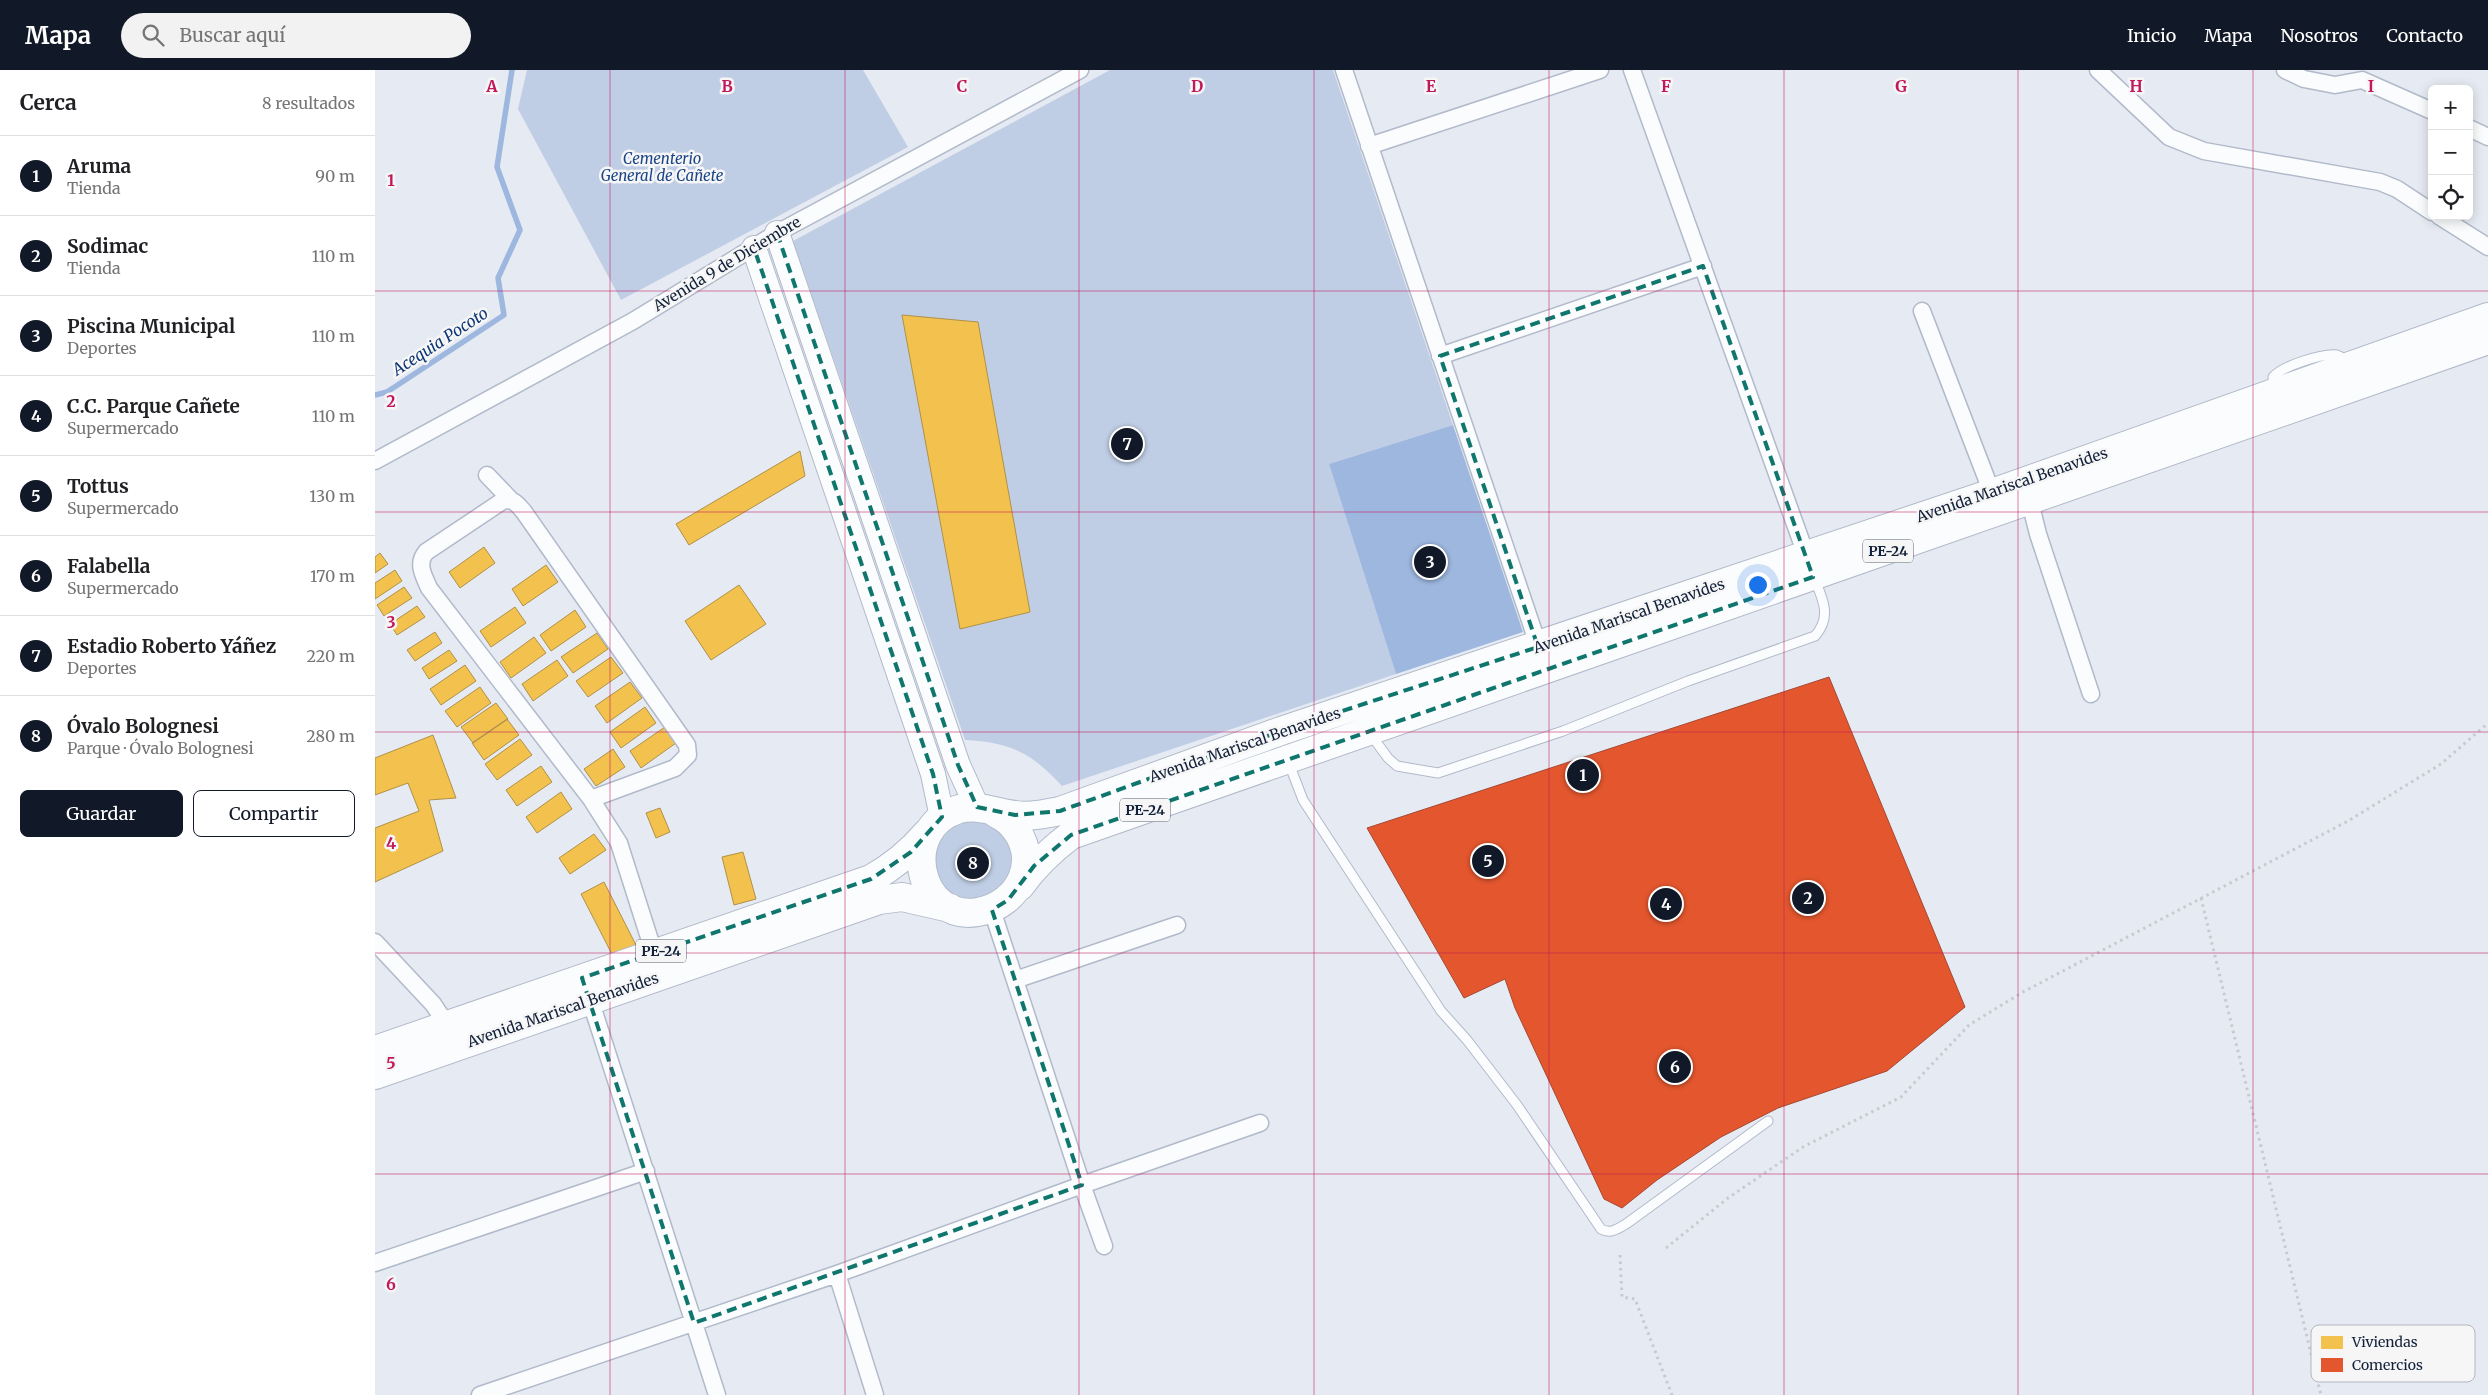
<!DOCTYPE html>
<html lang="es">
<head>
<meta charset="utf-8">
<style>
	:root { --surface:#fff; --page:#f2f2f2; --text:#202124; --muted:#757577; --line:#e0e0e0; --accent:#111827 }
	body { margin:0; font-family:Merriweather,serif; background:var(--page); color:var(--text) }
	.controls { position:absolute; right:15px; top:15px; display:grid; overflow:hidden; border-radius:8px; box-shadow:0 2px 12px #0003 }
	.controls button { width:45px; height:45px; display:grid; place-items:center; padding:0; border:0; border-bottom:1px solid var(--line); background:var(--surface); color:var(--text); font:25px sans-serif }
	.you { position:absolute; left:1382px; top:514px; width:18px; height:18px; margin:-12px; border:4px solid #fff; border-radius:50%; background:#1a73e8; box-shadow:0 0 0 8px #1a73e833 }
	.badge { display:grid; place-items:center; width:32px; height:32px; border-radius:50%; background:var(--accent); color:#fff; font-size:16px; font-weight:700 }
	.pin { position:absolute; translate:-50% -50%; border:2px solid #fff; box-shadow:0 1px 5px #0006 }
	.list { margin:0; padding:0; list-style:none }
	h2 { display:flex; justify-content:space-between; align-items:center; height:65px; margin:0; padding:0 20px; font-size:21px }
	h2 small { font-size:16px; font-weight:400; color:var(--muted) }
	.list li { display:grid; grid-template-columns:32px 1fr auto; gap:15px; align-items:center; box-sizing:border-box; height:80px; padding:0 20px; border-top:1px solid var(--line) }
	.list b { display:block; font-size:19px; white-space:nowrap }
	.list p { margin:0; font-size:16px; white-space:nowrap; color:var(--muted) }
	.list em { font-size:16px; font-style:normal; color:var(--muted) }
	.actions { display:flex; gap:10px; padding:15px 20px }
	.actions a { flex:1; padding:11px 0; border:1px solid var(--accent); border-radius:8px; text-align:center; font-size:18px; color:var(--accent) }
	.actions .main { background:var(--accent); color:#fff }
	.icon { flex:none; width:28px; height:28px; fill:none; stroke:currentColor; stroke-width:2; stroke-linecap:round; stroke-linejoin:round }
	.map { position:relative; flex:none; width:2113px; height:1325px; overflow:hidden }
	header { display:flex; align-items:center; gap:30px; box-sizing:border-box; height:70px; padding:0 25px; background:var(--accent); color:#fff }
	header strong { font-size:24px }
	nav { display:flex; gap:28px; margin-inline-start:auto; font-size:18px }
	.search { width:350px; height:45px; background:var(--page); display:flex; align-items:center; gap:12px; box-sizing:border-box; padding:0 18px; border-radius:28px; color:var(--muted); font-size:19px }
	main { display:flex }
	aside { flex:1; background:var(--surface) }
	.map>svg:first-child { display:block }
	.green { fill:#c0cee5 }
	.water { fill:#9db7df }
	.homes { fill:#f2c14e; stroke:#af9148 }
	.shops { fill:#e4572e; stroke:#a54732 }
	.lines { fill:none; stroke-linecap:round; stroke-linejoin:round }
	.stream { stroke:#9db7df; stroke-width:5.5 }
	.lane-casing { stroke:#b1baca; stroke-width:11 }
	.street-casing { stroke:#b1baca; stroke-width:19 }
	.secondary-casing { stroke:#b1baca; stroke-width:26 }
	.highway-casing { stroke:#b1baca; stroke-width:30 }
	.path { stroke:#c8cad0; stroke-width:3; stroke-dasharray:2.5 4; stroke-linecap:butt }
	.lane { stroke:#fbfcfd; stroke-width:9 }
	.street { stroke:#fbfcfd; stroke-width:16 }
	.secondary { stroke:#fbfcfd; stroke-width:24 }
	.highway { stroke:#fbfcfd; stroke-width:28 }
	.marked { fill:none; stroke:#0f766e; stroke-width:4; stroke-dasharray:10 6; stroke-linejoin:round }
	.grid { fill:none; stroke:#c2185b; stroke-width:1; stroke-opacity:0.55 }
	.labels { text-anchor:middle; stroke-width:5; stroke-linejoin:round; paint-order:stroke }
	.shield { fill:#f6f6f6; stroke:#566172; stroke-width:1 }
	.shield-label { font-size:14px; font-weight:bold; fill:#12213a }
	.park-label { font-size:15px; font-style:italic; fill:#1b4586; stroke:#f6f6f6 }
	.street-label { font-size:15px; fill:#12213a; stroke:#f6f6f6 }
	.water-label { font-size:16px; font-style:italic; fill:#0b3676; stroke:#f6f6f6 }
	.key { fill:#f6f6f6; stroke:#b2b6be; stroke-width:1 }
	.key-label { font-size:14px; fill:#12213a }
	.grid-label { font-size:16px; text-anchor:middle; font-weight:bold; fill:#c2185b; stroke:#f6f6f6; stroke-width:5; stroke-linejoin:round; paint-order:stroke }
</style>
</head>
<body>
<header>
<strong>Mapa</strong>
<div class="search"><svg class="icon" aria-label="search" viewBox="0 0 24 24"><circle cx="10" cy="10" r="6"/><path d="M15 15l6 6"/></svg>Buscar aquí</div>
<nav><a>Inicio</a><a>Mapa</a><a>Nosotros</a><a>Contacto</a></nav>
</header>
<main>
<aside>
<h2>Cerca<small>8 resultados</small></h2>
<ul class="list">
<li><span class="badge">1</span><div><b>Aruma</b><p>Tienda</p></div><em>90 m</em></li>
<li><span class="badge">2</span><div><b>Sodimac</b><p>Tienda</p></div><em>110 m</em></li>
<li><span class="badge">3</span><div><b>Piscina Municipal</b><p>Deportes</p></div><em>110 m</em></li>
<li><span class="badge">4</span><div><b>C.C. Parque Cañete</b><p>Supermercado</p></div><em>110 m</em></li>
<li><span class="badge">5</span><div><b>Tottus</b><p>Supermercado</p></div><em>130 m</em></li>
<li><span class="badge">6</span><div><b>Falabella</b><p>Supermercado</p></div><em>170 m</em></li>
<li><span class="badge">7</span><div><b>Estadio Roberto Yáñez</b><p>Deportes</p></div><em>220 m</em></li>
<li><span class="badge">8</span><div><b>Óvalo Bolognesi</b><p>Parque · Óvalo Bolognesi</p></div><em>280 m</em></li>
</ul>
<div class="actions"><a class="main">Guardar</a><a>Compartir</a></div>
</aside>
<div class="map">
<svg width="2113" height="1325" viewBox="0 0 2113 1325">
	<rect width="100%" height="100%" fill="#e6eaf2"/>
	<!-- green -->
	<path class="green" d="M152,0H488L533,77L246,230L143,39Z
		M735,0H958L1078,355L954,394L1021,604L687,716C657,683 634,672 590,670L418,171Z
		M558 790a40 40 0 1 1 80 0a40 40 0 1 1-80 0Z"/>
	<!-- water -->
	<path class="water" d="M1078,355L1148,562L1021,604L954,394Z"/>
	<!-- homes -->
	<path class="homes" d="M527,245L603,252L655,542L585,559Z
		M425,381L430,406L314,475L301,454Z
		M109,477L120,493L85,518L74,502Z
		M5,483L13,494L0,503V487Z
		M171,495L183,512L148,536L137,519Z
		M20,500L27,511L0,529V513Z
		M364,515L391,554L336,590L310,551Z
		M29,517L37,528L9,546L2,535Z
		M42,536L50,547L22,565L15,554Z
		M140,537L151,553L116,577L105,561Z
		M200,540L211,557L176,581L165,565Z
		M60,562L67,573L40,591L32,580Z
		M222,563L233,579L198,603L186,587Z
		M159,567L171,583L136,608L125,592Z
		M74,580L82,591L54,609L47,598Z
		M236,587L248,603L213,627L201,611Z
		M182,590L193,606L158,631L147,614Z
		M90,595L101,611L66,635L55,619Z
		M255,612L267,628L232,653L220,636Z
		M105,617L116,633L82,657L70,641Z
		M121,633L133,649L98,673L86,657Z
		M270,637L281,653L246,678L235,662Z
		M132,649L144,665L109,690L97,673Z
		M290,657L301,673L266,698L255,681Z
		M58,665L81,728L54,730L68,781L0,812V758L44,741L33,713L0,725V688Z
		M145,669L157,685L122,710L110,694Z
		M238,679L250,697L221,716L209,699Z
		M166,696L177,712L142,736L131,720Z
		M186,722L197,739L162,763L151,747Z
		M285,738L295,762L281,768L271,743Z
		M219,764L231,780L195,804L184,788Z
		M368,782L381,829L359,835L347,787Z
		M229,812L263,879L240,890L206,824Z"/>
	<!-- shops -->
	<path class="shops" d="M1454,607L1590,937L1512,1001L1403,1038L1346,1067L1282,1110L1247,1138L1229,1129L1140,938L1130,909L1089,928L992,758Z"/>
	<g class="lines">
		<!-- stream -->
		<path class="stream" d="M0,325L12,322L129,245L123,208L145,160L122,97L137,0"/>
		<!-- lane casing -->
		<g class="lane-casing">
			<path id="lane" d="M1899,320L1898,307C1907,296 1948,283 1962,285C1966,286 1969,289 1973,291
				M996,665L1013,688L1022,696L1063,703L1188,661L1313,611L1440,566C1457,547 1448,529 1439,508
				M913,691L928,730L1066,941L1092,970L1142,1035L1226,1159C1235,1164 1241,1160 1251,1154L1393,1051"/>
		</g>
		<!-- street casing -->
		<g class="street-casing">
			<path id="street" d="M969,0L1166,583
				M1257,0L1434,493
				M1723,0L1794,67L1829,81L2005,112L2022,119L2057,142
				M1910,0L1929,9L1960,15L1987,10L2057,41
				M2094,58L2113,67
				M994,76L1225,0
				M2064,146L2113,177
				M1547,241L1617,423
				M1065,286L1328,196
				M0,391L258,251L402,163L705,0
				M112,405L135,429
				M1655,432L1663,464L1716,624
				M216,729L300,698L313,685L312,675L149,442C142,434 139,429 129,430L51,482C41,494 49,506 54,518L216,729L244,773L279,883
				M617,840L707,1115L729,1176
				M0,872L58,934L72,955
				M640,910L802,855
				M213,923L342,1325
				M0,1193L271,1101
				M462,1204L500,1325
				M105,1325L462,1204L707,1115L885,1053"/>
		</g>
		<!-- secondary casing -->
		<g class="secondary-casing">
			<path id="secondary" d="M402,163L583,695L602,737
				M379,178L558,704L567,747"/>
		</g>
		<!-- highway casing -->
		<g class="highway-casing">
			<path id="highway" d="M618,741C623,745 632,749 636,754C668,788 645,835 603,842C543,853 522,758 584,739C603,734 621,743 640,745C655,747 670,744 685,741L906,661L1617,423L2113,247
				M645,816C660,795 676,780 696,765L2113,270
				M0,980L496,809C519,796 535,783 552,763
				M0,1005L504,830L527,827L575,838"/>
		</g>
		<!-- path -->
		<path class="path" d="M1826,828L1946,1325
			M1291,1178L1353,1128L1428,1077L1526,1027L1594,955L1648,922L1973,751L2066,694L2113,653
			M1245,1185L1247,1227L1260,1229L1297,1325"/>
		<!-- lane -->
		<use href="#lane" class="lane"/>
		<!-- street -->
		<use href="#street" class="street"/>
		<!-- secondary -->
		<use href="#secondary" class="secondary"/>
		<!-- highway -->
		<use href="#highway" class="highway"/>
	</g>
	<!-- marked area -->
	<path class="marked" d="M402,163L583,695L602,737L640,745L685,741L906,661L1163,577L1065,286L1328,196L1438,507L696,765L659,796L633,830L617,840L707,1115L319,1253L207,908L496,809L536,782L567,747L558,704L379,178Z"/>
	<!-- grid -->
	<path class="grid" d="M235,0V1325M470,0V1325M704,0V1325M939,0V1325M1174,0V1325M1409,0V1325M1643,0V1325M1878,0V1325M0,221H2113M0,442H2113M0,662H2113M0,883H2113M0,1104H2113"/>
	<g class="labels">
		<!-- shield labels -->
		<g class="shield">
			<rect x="1488" y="469.5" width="50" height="23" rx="4"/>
			<rect x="745" y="728.5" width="50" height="23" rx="4"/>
			<rect x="261" y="869.5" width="50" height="23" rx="4"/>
		</g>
		<g class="shield-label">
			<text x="1513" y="486">PE-24</text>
			<text x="770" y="745">PE-24</text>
			<text x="286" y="886">PE-24</text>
		</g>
		<!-- park labels -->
		<g class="park-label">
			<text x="287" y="94">Cementerio<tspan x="287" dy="17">General de Cañete</tspan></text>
		</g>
		<!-- street labels -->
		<g class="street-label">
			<text transform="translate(352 194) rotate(-31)" y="5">Avenida 9 de Diciembre</text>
			<text transform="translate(1637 415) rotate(-19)" y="5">Avenida Mariscal Benavides</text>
			<text transform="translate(1254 546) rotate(-19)" y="5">Avenida Mariscal Benavides</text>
			<text transform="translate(870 675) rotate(-19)" y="5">Avenida Mariscal Benavides</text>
			<text transform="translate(188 940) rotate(-19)" y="5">Avenida Mariscal Benavides</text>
		</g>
		<!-- water labels -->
		<g class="water-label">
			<text transform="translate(65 271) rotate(-33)" y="6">Acequia Pocoto</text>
		</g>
	</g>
	<!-- legend -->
	<rect x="1936" y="1255" width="164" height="57" rx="8" class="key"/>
	<rect x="1946" y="1266" width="22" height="13" fill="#f2c14e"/>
	<rect x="1946" y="1288" width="22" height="14" fill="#e4572e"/>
	<g class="key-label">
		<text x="1977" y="1277">Viviendas</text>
		<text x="1977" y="1300">Comercios</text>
	</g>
	<g class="grid-label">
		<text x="117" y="22">A</text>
		<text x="352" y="22">B</text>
		<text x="587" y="22">C</text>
		<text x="822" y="22">D</text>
		<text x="1056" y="22">E</text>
		<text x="1291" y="22">F</text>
		<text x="1526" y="22">G</text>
		<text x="1761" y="22">H</text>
		<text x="1996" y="22">I</text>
		<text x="16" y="116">1</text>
		<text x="16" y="337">2</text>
		<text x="16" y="558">3</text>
		<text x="16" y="779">4</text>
		<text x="16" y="999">5</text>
		<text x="16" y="1220">6</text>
	</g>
</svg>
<div class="controls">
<button>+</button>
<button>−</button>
<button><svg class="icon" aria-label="locate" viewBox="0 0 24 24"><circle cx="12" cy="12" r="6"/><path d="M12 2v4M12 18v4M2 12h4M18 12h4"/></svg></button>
</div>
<div class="you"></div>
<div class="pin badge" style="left:1208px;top:705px">1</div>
<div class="pin badge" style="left:1433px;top:828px">2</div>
<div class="pin badge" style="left:1055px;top:492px">3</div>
<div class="pin badge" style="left:1291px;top:834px">4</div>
<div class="pin badge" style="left:1113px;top:791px">5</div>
<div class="pin badge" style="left:1300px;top:997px">6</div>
<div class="pin badge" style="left:752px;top:374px">7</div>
<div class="pin badge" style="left:598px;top:793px">8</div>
</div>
</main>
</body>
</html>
